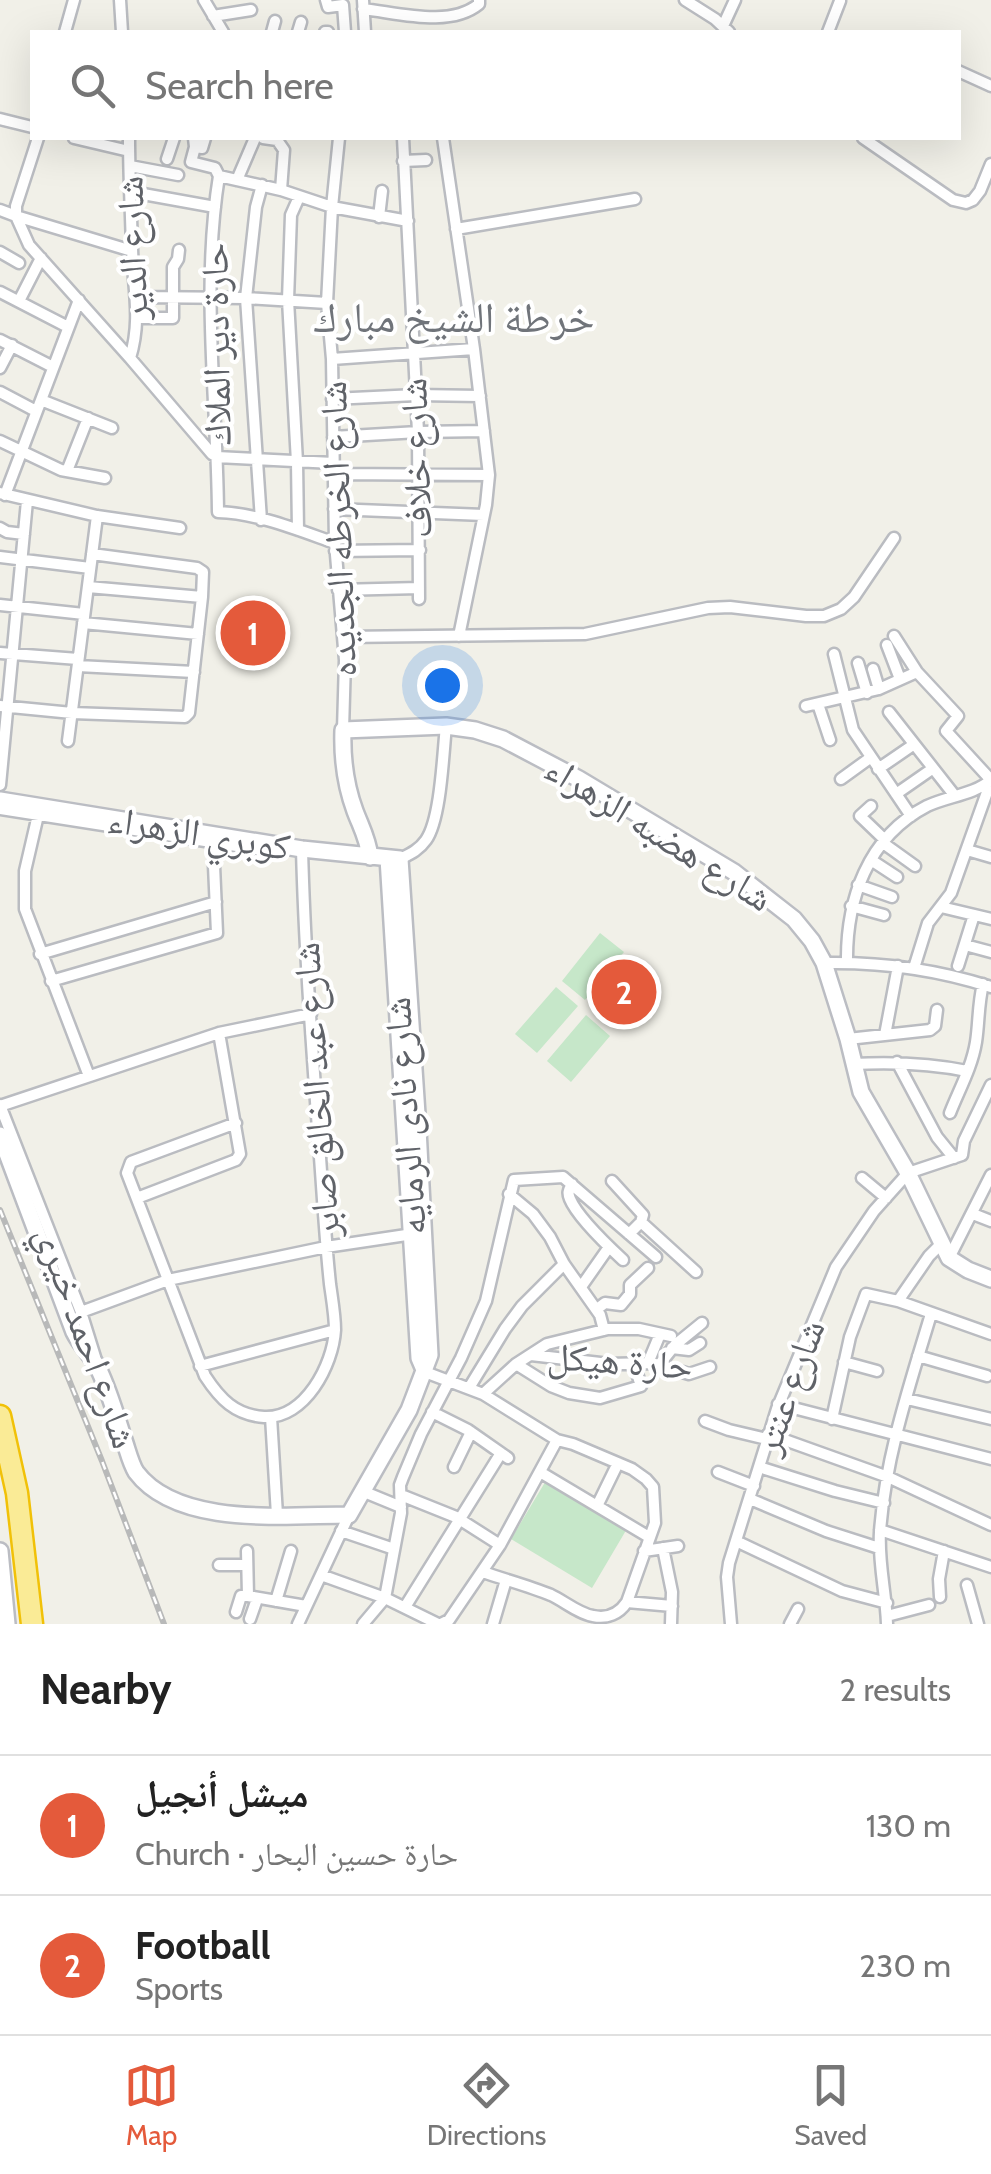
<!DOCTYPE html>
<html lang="en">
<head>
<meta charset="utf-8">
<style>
	:root { --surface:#fff; --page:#f2f2f2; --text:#222; --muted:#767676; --line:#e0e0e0; --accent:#e45a3b }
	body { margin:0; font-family:Cabin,"Noto Naskh Arabic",sans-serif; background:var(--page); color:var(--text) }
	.you { position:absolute; left:442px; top:685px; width:35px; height:35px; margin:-25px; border:8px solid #fff; border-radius:50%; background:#1a73e8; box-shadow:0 0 0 15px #1a73e833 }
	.badge { display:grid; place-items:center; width:65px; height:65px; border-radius:50%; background:var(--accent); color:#fff; font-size:32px; font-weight:700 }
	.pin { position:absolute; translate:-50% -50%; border:5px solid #fff; box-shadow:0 2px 10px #0006 }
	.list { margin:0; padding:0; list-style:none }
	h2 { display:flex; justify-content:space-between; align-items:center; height:130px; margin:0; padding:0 40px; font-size:42px }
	h2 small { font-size:32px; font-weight:400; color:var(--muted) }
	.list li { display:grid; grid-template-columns:65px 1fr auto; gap:30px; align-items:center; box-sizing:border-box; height:140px; padding:0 40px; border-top:2px solid var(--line) }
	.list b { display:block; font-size:38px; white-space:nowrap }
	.list p { margin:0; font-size:32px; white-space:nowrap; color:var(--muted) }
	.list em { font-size:32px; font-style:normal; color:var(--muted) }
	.icon { flex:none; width:55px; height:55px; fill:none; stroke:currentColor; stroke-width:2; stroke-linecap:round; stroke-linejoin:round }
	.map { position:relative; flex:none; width:991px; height:1624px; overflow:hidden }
	.search { position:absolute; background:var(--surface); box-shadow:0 10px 40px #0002; left:30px; right:30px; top:30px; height:110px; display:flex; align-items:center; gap:25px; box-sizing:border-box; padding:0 35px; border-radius:0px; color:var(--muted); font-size:38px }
	.sheet { height:410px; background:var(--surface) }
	nav { display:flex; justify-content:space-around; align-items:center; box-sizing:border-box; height:140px; border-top:2px solid var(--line); background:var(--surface); font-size:28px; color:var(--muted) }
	nav a { display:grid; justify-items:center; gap:5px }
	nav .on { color:var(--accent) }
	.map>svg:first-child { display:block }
	.green { fill:#c6e7c9 }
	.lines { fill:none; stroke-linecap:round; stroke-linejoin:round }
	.street-casing { stroke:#babcc1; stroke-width:15 }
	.secondary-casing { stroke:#bbbdc3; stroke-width:20 }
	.highway-casing { stroke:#f1c108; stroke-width:25 }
	.street { stroke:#fff; stroke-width:10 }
	.secondary { stroke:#fff; stroke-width:15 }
	.highway { stroke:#faeb96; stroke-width:20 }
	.rail-casing { stroke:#b8b9b9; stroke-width:6 }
	.rail { stroke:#fff; stroke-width:2.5; stroke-dasharray:8; stroke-linecap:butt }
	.labels { text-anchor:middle; stroke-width:8; stroke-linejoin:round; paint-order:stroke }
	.street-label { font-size:38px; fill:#5f6268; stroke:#fff }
	.quarter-label { font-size:42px; fill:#70747a; stroke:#fff }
</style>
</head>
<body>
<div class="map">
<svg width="991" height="1624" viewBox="0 0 991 1624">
	<rect width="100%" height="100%" fill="#f1f0e8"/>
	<!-- green -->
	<path class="green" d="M600,933L624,952L585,1000L562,981Z
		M633,960L655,978L615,1024L593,1005Z
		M556,987L578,1006L537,1053L515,1034Z
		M586,1015L610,1036L571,1082L547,1061Z
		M547,1479L628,1527L592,1588L511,1539Z"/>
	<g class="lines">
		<!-- street casing -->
		<g class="street-casing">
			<path id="street" d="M120,0L122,32
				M204,0L223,32
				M326,0L328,7L343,5L345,32
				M363,0L365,32
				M685,0L715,19L729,32
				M363,9C399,13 450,28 479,4V0
				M213,16L251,10
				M723,26L735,0
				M65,32L74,0
				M272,32L275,21
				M298,32L301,22
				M325,32H328
				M828,32L840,1
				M958,71L991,86
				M0,119L32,127
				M38,138L16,206V216L132,251
				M74,138L129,151
				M129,138C129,174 131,211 132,248C133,288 142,319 130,358
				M194,138L195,147L191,162L215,168L219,176L281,190L332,207L408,221
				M263,138L277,140L284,150L281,190
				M339,138L332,207L327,303L332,359L335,543L345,660L343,730
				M403,138L418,432L419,599
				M443,138L474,349L489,475L486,505L459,636
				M863,138L953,200L966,203L973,200L980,191L991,164
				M195,147L202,148L205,138
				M167,159L174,138
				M403,161L426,160
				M130,166L178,175
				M219,176C201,288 217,399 218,512C257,513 298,530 335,543
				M237,180L255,138
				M132,192L215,207
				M0,210L16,216L29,245L130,358L212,454L217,457L333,463
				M379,217L382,191
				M456,229L635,199
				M0,252L19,263
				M0,292L68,327
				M136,297L246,298L327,303
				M19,301L41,258
				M138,318H173V267L178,259L179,250
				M0,340L53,367
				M332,359L474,349
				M0,368L12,345
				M0,392L36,411
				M332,399L416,395L480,396
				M41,400L112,428
				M333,437L418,432L484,431
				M0,441L61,470L105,478
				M67,471L88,418
				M334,474L489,475
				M0,493L97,516L180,528
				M5,495L79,300
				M334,509L484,515
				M261,520L246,298L256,207L262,185
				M0,528L7,532L24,534
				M298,530L297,462L288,300L291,215L299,197
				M335,551L420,550
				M0,557L90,568
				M88,587L202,597
				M338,590L419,588
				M0,605L84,614
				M83,623L198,634
				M894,636L917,672L958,716L946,731L991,780
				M344,637L585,634L708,608L730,607L806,616H824L841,609L854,597L894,538
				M887,645L900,679
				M0,653L78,659
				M834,654L853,730L911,816
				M858,663L867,693
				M78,666L194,672
				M873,669L879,689
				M818,704L830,740
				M0,706L72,713L185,717L189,713L202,597L203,572L197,568L92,554
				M806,706L879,689L917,672
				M889,712L955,796
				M68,741L97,516
				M878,769L913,745
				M841,779L870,758
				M0,785L27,501
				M896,794L932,769
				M871,806L860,816L885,840
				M0,809L256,849
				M38,815L25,871V909L89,1076
				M883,843L915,866
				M967,850L991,857
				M400,859C410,854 419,850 426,840C441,819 443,753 446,726
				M871,860L897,877
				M858,885L892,897
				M851,906L884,915
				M941,907L991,919
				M965,945L991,952
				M40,954L216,902
				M824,963C882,962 936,969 991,987
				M847,963C846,901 867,837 927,806C948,796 973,795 991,780
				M958,966L974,915
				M914,968L928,923L951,893L991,781
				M51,981L217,933L213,843
				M885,1035L898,966
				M848,1039L930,1030L935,1026L937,1010
				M897,1062L937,1137L954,1158
				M853,1064C892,1062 929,1063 967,1071
				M0,1105L81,1312L95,1357
				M0,1106L219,1033L311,1014
				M950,1113C959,1090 972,1067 976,1042C979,1023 978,1004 983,984
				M236,1123L131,1162L127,1173L205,1376C220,1399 235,1415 264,1417C305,1419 333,1365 335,1330C335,1315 332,1299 330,1284C327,1256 325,1228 323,1200C315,1083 305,966 302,849L299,848
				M862,1178L886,1198
				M612,1181L643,1215L641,1222L629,1234
				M572,1184C569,1190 567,1192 570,1199C577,1216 609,1247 623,1260
				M509,1194L533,1214L550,1237L564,1264L600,1315L604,1330
				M137,1198L236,1160L240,1154L219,1033
				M973,1214L991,1221
				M641,1222L696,1272
				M949,1258L991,1175
				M581,1287L609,1247
				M898,1301L929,1256L941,1244
				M597,1309L605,1303L621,1305L630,1294V1285L648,1268
				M81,1312L168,1280L326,1247L413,1234
				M672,1348L689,1350L700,1343
				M531,1355L609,1364L652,1363L689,1374L710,1367
				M918,1356L987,1376
				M844,1362L877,1371
				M648,1363L660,1334
				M516,1364L551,1386L569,1393L600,1398L641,1386L634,1364
				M659,1365L675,1345L702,1323
				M200,1366L335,1330
				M425,1372L483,1394L557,1440L573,1444L632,1469L646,1479L653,1487L655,1523L627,1602C619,1614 607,1619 593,1616C579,1614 564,1601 551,1595C529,1586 506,1580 483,1572
				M469,1388L505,1329L522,1306L564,1264
				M483,1394L516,1364L547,1344L608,1329H639L671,1336
				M907,1399L991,1419
				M778,1404L991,1459
				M432,1412L468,1430L508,1458
				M271,1417L277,1515
				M832,1419L850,1337L866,1294L898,1301L991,1334
				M705,1421L729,1430L767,1439
				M768,1434L888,1477L991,1525
				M454,1467L471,1432
				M759,1467L835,1491L884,1503
				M540,1472L649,1537
				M718,1472L754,1486
				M362,1491L401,1507
				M401,1495L456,1517L500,1545
				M750,1499L826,1531L879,1548
				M597,1506L618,1463
				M880,1530L991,1567
				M341,1531L394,1549
				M736,1541L842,1591L887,1603
				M663,1548L672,1592L671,1624
				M247,1551L248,1596L306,1606
				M644,1551L678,1546
				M219,1565H247
				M321,1575L385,1598L438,1624
				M967,1585L978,1624
				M940,1597L939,1579L944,1551
				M276,1601L291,1551
				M627,1602L672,1606
				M405,1607L501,1453
				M236,1612L241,1596H248
				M887,1616L929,1605
				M250,1619L257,1599
				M298,1624L349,1515
				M363,1624L385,1598L401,1513L400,1485L403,1477L421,1434L461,1358L486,1301L514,1180L563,1177L656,1257
				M441,1624L449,1620L500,1545L557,1440
				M493,1624L506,1580
				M731,1624L727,1577L729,1563L777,1409L836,1267L874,1211L908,1173L962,1155L964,1141L991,1085
				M790,1624L798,1609
				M887,1624C886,1593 878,1562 880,1532C885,1458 910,1384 931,1314"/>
		</g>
		<!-- secondary casing -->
		<g class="secondary-casing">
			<path id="secondary" d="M0,800L302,849L400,859L418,1129L430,1355L409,1410L349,1515C287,1515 178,1528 136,1472C131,1464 128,1452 125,1443C117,1419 110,1393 99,1370C93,1357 81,1346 74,1332L0,1135
				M370,857C368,839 361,827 355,811C345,784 342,758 343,730L446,726L475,730L503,739L579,779L734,872L794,919L812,941L824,963L848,1039L861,1092L908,1173L949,1258L968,1270L991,1279
				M388,858L419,1358L425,1372
				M0,1551L7,1624"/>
		</g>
		<!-- highway casing -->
		<g class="highway-casing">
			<path id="highway" d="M0,1416L17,1493L32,1624"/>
		</g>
		<!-- street -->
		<use href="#street" class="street"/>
		<!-- secondary -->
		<use href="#secondary" class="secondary"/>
		<!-- highway -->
		<use href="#highway" class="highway"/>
		<!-- rail casing -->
		<g class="rail-casing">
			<path id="rail" d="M0,1210L102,1461L164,1624"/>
		</g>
		<!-- rail -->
		<use href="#rail" class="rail"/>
	</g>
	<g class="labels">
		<!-- street labels -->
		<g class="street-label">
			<text transform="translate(132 248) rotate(-92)" y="13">شارع الدير</text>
			<text transform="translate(216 344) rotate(-91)" y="13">حارة دير الملاك</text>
			<text transform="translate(416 458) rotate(-92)" y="13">شارع خلاف</text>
			<text transform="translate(338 529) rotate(-92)" y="13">شارع الخرطه الجديده</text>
			<text transform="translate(199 833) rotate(9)" y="13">كوبري الزهراء</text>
			<text transform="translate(659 833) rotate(32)" y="13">شارع هضبه الزهراء</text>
			<text transform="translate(316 1090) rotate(-94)" y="13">شارع عبد الخالق صابر</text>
			<text transform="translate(405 1116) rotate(-94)" y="13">شارع نادى الرمايه</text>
			<text transform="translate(87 1337) rotate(70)" y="13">شارع احمد خيري</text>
			<text transform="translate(620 1361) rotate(4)" y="13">حارة هيكل</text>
			<text transform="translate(789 1387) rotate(-70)" y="13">شارع عنتر</text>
		</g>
		<!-- quarter labels -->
		<g class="quarter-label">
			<text x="454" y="332">خرطة الشيخ مبارك</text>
		</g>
	</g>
</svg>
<div class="you"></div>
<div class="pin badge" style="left:253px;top:633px">1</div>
<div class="pin badge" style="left:624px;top:992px">2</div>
<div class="search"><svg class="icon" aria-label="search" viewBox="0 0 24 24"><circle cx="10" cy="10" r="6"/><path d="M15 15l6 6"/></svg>Search here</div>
</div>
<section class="sheet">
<h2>Nearby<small>2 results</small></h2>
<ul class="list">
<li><span class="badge">1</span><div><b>ميشل أنجيل</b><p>Church · حارة حسين البحار</p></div><em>130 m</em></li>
<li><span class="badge">2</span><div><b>Football</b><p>Sports</p></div><em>230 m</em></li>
</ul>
</section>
<nav>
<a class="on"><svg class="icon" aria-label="map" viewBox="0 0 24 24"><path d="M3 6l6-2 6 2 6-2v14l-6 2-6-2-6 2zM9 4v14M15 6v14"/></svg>Map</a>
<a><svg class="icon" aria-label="directions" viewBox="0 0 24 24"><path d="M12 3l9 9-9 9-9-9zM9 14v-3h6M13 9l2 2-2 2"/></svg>Directions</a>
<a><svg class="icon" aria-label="saved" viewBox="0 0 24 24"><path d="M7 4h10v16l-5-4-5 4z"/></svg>Saved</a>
</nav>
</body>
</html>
